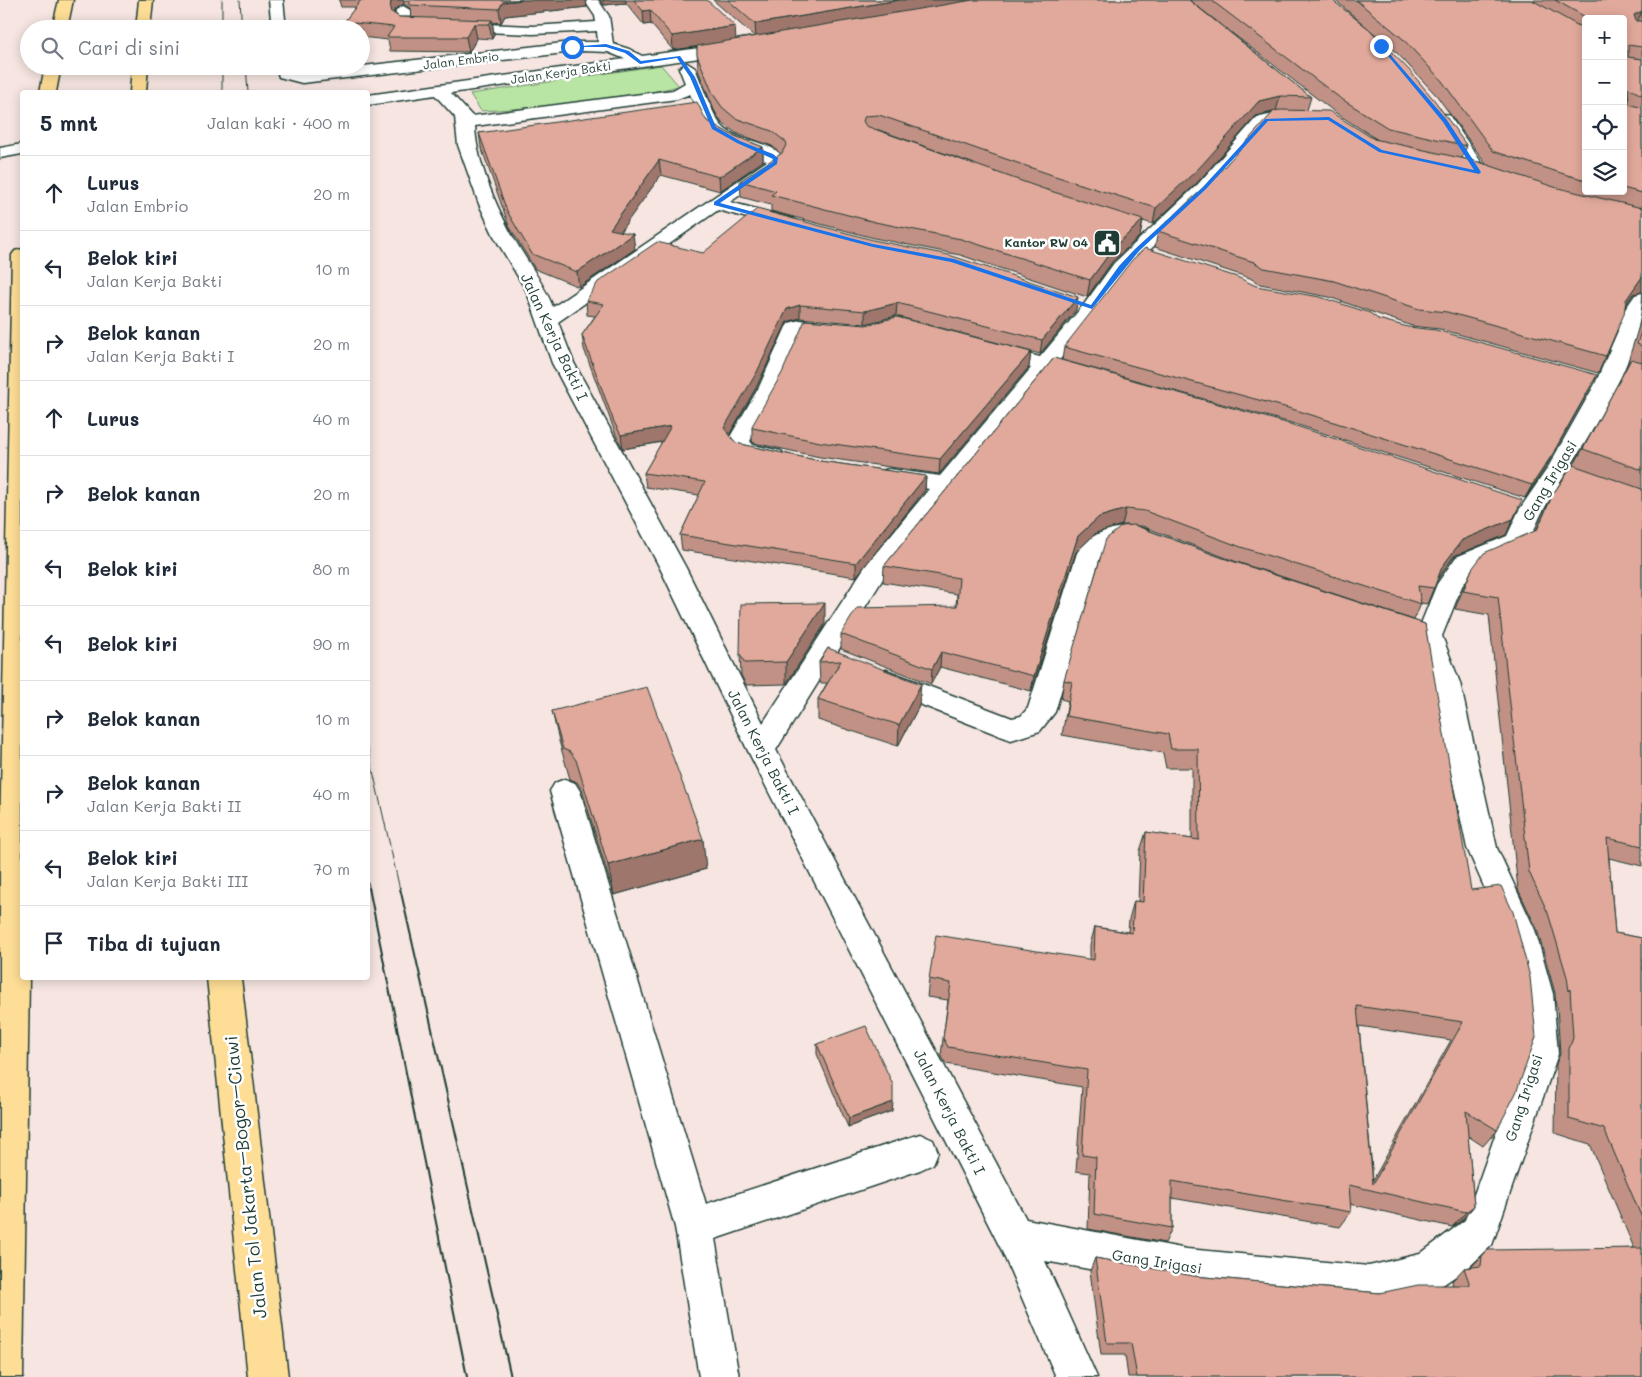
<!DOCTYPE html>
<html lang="id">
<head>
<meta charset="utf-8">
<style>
	:root { --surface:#fff; --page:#f6f6f7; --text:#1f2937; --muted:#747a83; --line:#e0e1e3 }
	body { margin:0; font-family:Mali,sans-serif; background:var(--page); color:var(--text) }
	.controls { position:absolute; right:15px; top:15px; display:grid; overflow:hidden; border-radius:5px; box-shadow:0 2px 12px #0003 }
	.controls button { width:45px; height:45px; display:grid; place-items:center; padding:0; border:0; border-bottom:1px solid var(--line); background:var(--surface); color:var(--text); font:25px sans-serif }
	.stop { position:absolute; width:15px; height:15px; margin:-11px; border:4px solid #1a73e8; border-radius:50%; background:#fff }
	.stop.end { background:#1a73e8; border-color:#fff; box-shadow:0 1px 5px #0008 }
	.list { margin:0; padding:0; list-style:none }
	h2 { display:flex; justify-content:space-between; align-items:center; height:65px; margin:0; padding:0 20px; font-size:21px }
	h2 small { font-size:16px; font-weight:400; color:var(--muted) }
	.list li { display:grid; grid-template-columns:32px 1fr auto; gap:15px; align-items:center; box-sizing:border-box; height:75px; padding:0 20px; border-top:1px solid var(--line) }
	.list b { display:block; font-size:19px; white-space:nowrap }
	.list p { margin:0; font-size:16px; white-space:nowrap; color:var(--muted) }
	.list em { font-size:16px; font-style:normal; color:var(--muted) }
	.icon { flex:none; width:28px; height:28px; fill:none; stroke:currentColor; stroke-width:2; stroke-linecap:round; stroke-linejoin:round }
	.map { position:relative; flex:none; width:1642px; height:1377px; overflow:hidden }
	.search { position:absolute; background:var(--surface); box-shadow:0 2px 12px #0003; left:20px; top:20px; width:350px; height:55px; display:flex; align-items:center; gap:12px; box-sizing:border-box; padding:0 18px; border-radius:28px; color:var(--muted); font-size:19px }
	.panel { position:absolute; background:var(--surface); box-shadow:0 2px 12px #0003; left:20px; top:90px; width:350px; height:890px; border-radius:5px }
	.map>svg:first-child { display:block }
	.green { fill:#b8e5a3; stroke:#6c916c }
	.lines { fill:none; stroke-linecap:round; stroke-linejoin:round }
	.minor-casing { stroke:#1f3d34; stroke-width:3 }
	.highway-casing { stroke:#1f3d34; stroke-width:3 }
	.minor { fill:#fff; fill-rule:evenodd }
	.highway { fill:#fedd96; fill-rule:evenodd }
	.tram-far1 { stroke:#1f3d34; stroke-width:1 }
	.tram { stroke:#1f3d34; stroke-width:2 }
	.wall { fill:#c29185; stroke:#1f3d34; fill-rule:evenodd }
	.shaded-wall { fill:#9e766c; stroke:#1f3d34 }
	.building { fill:#e1a99b; stroke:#1f3d34; fill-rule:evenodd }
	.route { fill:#1a73e8 }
	.labels { text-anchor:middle; stroke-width:5; stroke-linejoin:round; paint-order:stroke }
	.far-street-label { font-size:12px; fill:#1f3d34; stroke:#fff }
	.far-poi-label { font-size:12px; font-weight:bold; fill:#1f3d34; stroke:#fff; text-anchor:end }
	.street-label { font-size:15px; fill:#1f3d34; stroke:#fff }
	.near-street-label { font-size:18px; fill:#1f3d34; stroke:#fff }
</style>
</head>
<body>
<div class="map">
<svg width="1642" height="1377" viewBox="0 0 1642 1377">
	<rect width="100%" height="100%" fill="#f6e5e1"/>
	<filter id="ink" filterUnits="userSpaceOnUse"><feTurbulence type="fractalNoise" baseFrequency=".02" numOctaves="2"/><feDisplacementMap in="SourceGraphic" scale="10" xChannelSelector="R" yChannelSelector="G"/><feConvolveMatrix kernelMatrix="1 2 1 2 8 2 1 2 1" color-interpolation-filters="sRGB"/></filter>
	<g filter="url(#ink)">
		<!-- green -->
		<path class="green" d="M661,65L679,86L604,103L481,111L470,94Z"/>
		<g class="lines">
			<!-- minor casing -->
			<g class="minor-casing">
				<path id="minor" d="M269,0H283L286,29H272Z
					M584,0H598L609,16L613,44L629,49L642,56L735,43L743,48L735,53L451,93L472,116L673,90L685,83L679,68L687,63L695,68C701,82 712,114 721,125C736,143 771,139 785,159L781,167L730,202L794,219L796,223L794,227L787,229L718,210L558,322L574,363L686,568L763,723L866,565L929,489L881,481L877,476L881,471L889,469L940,476L1031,368L985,355L981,351L985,347L992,345L1040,357L1085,303L1114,263L1198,184L1256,118L1273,114L1309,115L1311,119L1309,123L1268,126L1210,192L1128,271L1058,362L1092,370L1095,375L1092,380L1084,381L1050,373L884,577L776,750L1026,1219L1187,1249L1369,1266L1420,1254L1465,1220L1524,1054L1519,994L1503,930L1467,848L1432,683L1416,636L1437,584L1456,557L1507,536L1519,510L1547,469L1595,384L1618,331L1619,318L1635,295L1642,293C1642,367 1581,446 1544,509C1537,521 1533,535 1526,547L1474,569L1462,586L1442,636L1460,683L1497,848L1535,930L1553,994L1558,1054L1492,1245L1469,1267L1444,1284L1401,1298L1369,1304L1187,1287L1045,1261L1097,1377H1056L1001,1249L747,749L660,568L552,363L527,292L494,236L479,204L458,145L455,117L435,95L368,105V95L625,59L608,52L582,51L302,83L279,77L276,66H292V71L302,73L572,42H598L597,31L533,34L402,29L395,25L396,10L403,6L410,10V21L533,26L596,22L595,16ZM690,94L708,132L732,146L767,161L553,307C543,282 526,260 513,237C496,206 476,161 475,126L677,99Z
					M1443,114L1449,115L1488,172L1485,176H1473L1470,172L1435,119L1437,115Z
					M22,144V154L0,158V148Z
					M800,320L846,326L849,330L846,334L839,336L804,333L781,387L750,441L753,445L781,451L785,456L781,461L773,463L737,455L727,442L759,387L786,327L789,323Z
					M1132,526L1148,530L1151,536L1148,542C1141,543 1138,543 1132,542C1118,541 1110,549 1100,557L1055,712L1040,731L1011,740L876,687L872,680L876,673L886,670L1012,718L1021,716L1028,708L1077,553C1089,533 1110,528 1132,526Z
					M565,779L575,783L580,791L706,1204L920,1134L933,1140L938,1152L933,1164L920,1170L715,1239L739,1377H699L675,1227L550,791L555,783Z"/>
			</g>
			<!-- highway casing -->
			<g class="highway-casing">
				<path id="highway" d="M59,0H73L67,29H52Z
					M139,0H153L150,29H136Z
					M45,66H61L56,92H40Z
					M132,66H148L146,92H130Z
					M22,249V978H29L23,1377H0V840L12,255L15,251Z
					M207,978H241L288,1377H248Z"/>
			</g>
			<!-- minor -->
			<use href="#minor" class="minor"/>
			<!-- highway -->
			<use href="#highway" class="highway"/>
			<!-- tram-far1 -->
			<path class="tram-far1" d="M222,0V29
				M240,0L242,29
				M222,66V92
				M246,66L248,92
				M368,749L400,890
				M368,882L370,890"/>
			<!-- tram -->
			<path class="tram" d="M369,888L467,1377
				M400,888L511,1377"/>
		</g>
		<!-- wall -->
		<path class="wall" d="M339,0H586L587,7L505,16L501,23L492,22L494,34L492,39L477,38L469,52L390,51L388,40L361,37V29H346L344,22L356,7H341ZM404,4L410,8L411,17H399L394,13V10Z
			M600,0H707L736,39L754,36L713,0H1189L1311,97L1307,110L1378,140L1336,113L1189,0H1332L1467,146L1462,158L1486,164L1437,96L1397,53L1335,0H1642V292L1633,294L1625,306L1606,356L1598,373L1440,329L1412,326L1329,297L1260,284L1250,278L1155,247L1158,231L1215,177L1274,112L1256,116L1197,183L1153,224L1143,221L1140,236L1112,262L1087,297L960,255L874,238L771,211V205L741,197L740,181L781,154L772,146L736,133L722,123L714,110L698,70L697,47L673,50L651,24L644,25L626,3L604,5ZM1586,19H1623V191H1586ZM877,130H879L974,164Z
			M706,120L730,134L763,147V161L720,191L661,175L620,231L635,249L579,287L535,269L509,226L481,147L479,133Z
			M703,253L1076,310L1040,354L896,316L865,324L800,318L787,322L757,386L729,435L736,443L820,461L926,476L925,490L856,577L682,550L680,535L699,495L646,487L644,473L662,442L623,449L616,435L584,349L582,335L595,316L587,315L586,301Z
			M1256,286L1378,319L1590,388L1545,468L1525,498L1295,424L1062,360L1064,347Z
			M1642,308V866L1609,858L1615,933L1642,938V1377H1128L1125,1355H1101L1090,1271L1095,1258L1194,1276L1380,1293L1453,1285L1452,1281L1464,1268L1471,1267L1482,1256L1634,1248L1590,1144L1555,1133L1556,1064L1560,1054L1557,1006L1556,1007L1555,993L1537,929L1518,889L1489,615L1455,609L1464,587L1472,569L1536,531L1553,494L1574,465L1630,361H1628L1641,320Z
			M1031,352L1029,367L939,474L820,457L754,443L752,441V426Z
			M1054,358L1506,535L1454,556L1437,580L1427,604L1421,603V604L1414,620L1237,562L1142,526H1137L1223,558L1425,624L1497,1130L1483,1146L1468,1136L1474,1206L1461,1221L1452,1227L1350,1204L1351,1212L1340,1227L1172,1198V1228L1165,1243L1088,1229L1090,1173L1076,1171L1082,1087L946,1064L941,1055L948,1000L927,997L929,979L1090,959V945L1095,927L1128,932L1129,919L1134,901L1138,902L1140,851L1146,832L1192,839V768H1166L1163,753L1062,735L1068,701L1061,699L1064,680L1128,525H1122L1096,533L1076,552L1031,691L940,667L931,684L841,649V634L956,606L957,594L883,582L884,566ZM1359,1026L1451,1040L1373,1180Z
			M825,624L786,684L746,685L741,675L740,654Z
			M828,648L919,706L898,746L818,720V699L827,683H820L819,662Z
			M552,711L706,869L614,895L582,790L577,782L570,779L559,741Z
			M817,1044L892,1111L848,1127L817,1054Z"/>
		<!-- shaded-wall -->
		<path class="shaded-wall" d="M391,0H403L404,4L394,10L393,25L390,11Z
			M522,0H586L587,7L505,16L501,23L499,9L503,2Z
			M603,0H626V3L604,5Z
			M899,0H984L756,38L755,24Z
			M650,10L651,24L644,25L643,11Z
			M1642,11L1636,25L1634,15Z
			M492,20L494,34L492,39L489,24Z
			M474,24L477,38L469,52L466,37Z
			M735,26L736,41L673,50L672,36Z
			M1280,96L1276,111L1256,116L1197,183L1153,224L1156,208L1259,101Z
			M763,147V161L720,191L719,177Z
			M659,160L661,175L612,243L610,229Z
			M1143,220L1140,236L1112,262L1087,297L1090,280L1115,246Z
			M633,234L635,249L579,287L577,272Z
			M1642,277V292L1633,294L1617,317L1626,300Z
			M1078,297L1076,310L1040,354L1042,340Z
			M897,303L896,316L865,324V311Z
			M800,305V318L787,322L757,386L725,442L724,428L787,309Z
			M1031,352L1029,367L939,474L940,459Z
			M1597,375L1590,388L1545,468L1525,498L1532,485Z
			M671,426L672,440L623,449L621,435Z
			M926,476L925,490L856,577V563Z
			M1126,509L1122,525L1096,533L1076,552L1031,691L1034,676L1078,536L1099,517Z
			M1513,519L1506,535L1454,556L1435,583L1442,567L1462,540Z
			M825,603V624L786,684V662Z
			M941,652L940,667L931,684L932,669Z
			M921,684L919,706L898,746L899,725Z
			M703,839L706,869L614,895L608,865Z
			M893,1102L892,1111L848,1127L849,1118Z
			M1474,1206L1461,1221L1452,1227L1466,1212Z"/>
		<!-- building -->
		<path class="building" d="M361,0H391L390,11L399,17L492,20L489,24H474L466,37H387L394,27L344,22Z
			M409,0H522L503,2L499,9L409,5Z
			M634,0H707L735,26L672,36L650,10L643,11Z
			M728,0H899L755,24Z
			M973,0H1189L1311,97L1280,96L1259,101L1200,167L1156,208L1055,176L879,115L865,116L863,121L866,126L1041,188L1143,220L1115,246L1090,280L961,239L875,222L771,195L776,191L740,181L782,153L787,143L772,131L735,118L722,107L713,94L697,55V46Z
			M1211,0H1332L1369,29L1410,71L1435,101L1467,146L1388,128L1340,98Z
			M1356,0H1532L1586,30V180L1567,175L1493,151L1442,81L1402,38Z
			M1555,0H1642V11L1634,15L1636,21H1642V47L1628,45V57L1642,59V95L1628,88L1629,104L1642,108V193L1623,188V19H1589Z
			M697,102L706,120L730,134L763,147L719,177L659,160L610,229L633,234L577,272L532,254L507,211L479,133Z
			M1280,110L1329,111L1374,139L1479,162L1554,187L1642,208V277L1626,300L1624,314L1606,356L1447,312L1419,309L1334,281L1264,268L1254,262L1158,231L1215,177L1274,111Z
			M757,209L873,240L949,255L1078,297L1042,340L897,303L865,311L800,305L787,309L757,372L724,428L736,443L820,461L926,476L856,563L680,535L705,482L644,473L671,426L621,435L614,422L582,335L604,304L586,301L598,282L657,242L703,253Z
			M1145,248L1237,277L1256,286L1320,297L1370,313L1378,319L1408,327L1436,330L1597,375L1552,455L1532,485L1299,411L1064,347L1132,260Z
			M897,317L1031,352L940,459L820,442L753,428L752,426L782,373L805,320L866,325Z
			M1642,328V346L1637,344Z
			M1054,358L1290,424L1522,500L1513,519L1462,540L1442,567L1434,588L1418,586L1421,604L1241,547L1145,511L1126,509L1099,517L1078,536L1034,676L941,652L932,669L841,634L857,608L957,606L959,578L884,566Z
			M1631,359L1642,362V470L1583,449Z
			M1573,465L1642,489V846L1607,838L1615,933L1642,938V1218L1604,1129L1569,1119V1049L1573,1038L1570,989L1569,991L1567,977L1548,913L1529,872L1498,597L1463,591L1472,569L1484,553L1537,530L1553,494Z
			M1134,525L1223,558L1425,624L1471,890L1501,886L1513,912L1530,977L1536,1037L1516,1093L1497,1130L1466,1111L1474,1206L1466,1212L1349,1185L1351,1212L1172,1181V1228L1094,1214L1096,1157L1082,1155L1087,1070L948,1047L943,1038L951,983L929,979L936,935L1094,960L1095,927L1132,933L1134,901L1143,902L1146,832L1199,840L1198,749H1171L1168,734L1066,716L1072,682L1064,680L1106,539L1122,526ZM1357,1006L1463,1022L1373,1184Z
			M825,603L786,662L745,663L740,654L741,604Z
			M828,648L921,684L899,725L818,699L841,661L819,662Z
			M647,687L703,839L608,865L576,760L570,752L563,749L552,711Z
			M866,1026L893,1085V1102L849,1118L817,1044Z
			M1642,1248V1377H1137L1131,1343H1107L1095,1258L1194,1276L1380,1293L1418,1285H1470L1464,1268L1481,1266L1482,1256L1488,1250Z"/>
	</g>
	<!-- route -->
	<path class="route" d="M606,44L629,51L641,61L680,56L695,77L716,127L740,141L773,154L778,158L777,164L720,203L873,244L954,259L1091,305L1119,266L1135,249L1203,187L1265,119L1329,117L1382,150L1474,170L1443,122L1379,45H1382L1447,120L1481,172L1479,174L1379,152L1328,120L1268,121L1206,189L1139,251L1092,309L951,262L873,247L714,205V202L773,162V159L737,143L712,129L690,77L677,58L640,64L625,53L606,47H570Z"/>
	<!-- icons -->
	<defs>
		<g id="civic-square" transform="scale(1.4375)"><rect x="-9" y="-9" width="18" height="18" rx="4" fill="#1f3d34" stroke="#fff"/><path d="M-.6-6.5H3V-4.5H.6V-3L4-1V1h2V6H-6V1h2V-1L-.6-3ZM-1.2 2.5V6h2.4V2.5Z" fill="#fff"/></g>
	</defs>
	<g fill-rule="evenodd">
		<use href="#civic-square" x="1107" y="243"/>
	</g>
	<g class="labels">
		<!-- far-street labels -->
		<g class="far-street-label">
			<text transform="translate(461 61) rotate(-7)" y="4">Jalan Embrio</text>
			<text transform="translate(561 73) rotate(-8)" y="4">Jalan Kerja Bakti</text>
		</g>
		<!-- far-poi labels -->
		<g class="far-poi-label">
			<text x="1088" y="247">Kantor RW 04</text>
		</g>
		<!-- street labels -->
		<g class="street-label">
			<text transform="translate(554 337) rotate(65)" y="5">Jalan Kerja Bakti I</text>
			<text transform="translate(1550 481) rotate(-59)" y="5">Gang Irigasi</text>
			<text transform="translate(763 752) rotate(63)" y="5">Jalan Kerja Bakti I</text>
			<text transform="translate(1524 1098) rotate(-72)" y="5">Gang Irigasi</text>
			<text transform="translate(949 1112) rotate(63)" y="5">Jalan Kerja Bakti I</text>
			<text transform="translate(1157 1262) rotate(9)" y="5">Gang Irigasi</text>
		</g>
		<!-- near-street labels -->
		<g class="near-street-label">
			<text transform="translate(246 1177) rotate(-96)" y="6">Jalan Tol Jakarta–Bogor–Ciawi</text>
		</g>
	</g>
</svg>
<div class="controls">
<button>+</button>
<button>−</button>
<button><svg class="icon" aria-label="locate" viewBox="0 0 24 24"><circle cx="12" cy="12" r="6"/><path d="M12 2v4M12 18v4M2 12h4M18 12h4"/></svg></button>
<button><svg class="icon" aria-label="layers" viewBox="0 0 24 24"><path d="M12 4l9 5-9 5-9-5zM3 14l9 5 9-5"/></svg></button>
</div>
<div class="stop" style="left:572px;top:47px"></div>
<div class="stop end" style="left:1381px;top:46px"></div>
<div class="search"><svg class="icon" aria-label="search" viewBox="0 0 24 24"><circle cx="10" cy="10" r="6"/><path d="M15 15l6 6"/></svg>Cari di sini</div>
<section class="panel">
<h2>5 mnt<small>Jalan kaki · 400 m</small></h2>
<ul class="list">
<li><svg class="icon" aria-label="ahead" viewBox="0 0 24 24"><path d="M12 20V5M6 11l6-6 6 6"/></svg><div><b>Lurus</b><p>Jalan Embrio</p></div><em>20 m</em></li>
<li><svg class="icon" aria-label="left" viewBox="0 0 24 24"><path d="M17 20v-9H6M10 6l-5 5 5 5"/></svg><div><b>Belok kiri</b><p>Jalan Kerja Bakti</p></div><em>10 m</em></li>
<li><svg class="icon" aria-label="right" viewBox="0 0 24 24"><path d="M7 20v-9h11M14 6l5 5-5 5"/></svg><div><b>Belok kanan</b><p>Jalan Kerja Bakti I</p></div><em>20 m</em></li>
<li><svg class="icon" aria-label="ahead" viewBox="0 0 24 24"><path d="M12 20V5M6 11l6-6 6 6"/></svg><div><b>Lurus</b></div><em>40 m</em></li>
<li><svg class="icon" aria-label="right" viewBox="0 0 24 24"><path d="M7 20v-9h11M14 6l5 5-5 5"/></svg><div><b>Belok kanan</b></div><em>20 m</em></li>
<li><svg class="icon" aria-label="left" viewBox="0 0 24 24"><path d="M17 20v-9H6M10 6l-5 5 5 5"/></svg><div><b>Belok kiri</b></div><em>80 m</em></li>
<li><svg class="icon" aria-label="left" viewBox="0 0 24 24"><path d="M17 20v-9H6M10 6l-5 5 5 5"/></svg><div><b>Belok kiri</b></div><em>90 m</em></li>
<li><svg class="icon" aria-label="right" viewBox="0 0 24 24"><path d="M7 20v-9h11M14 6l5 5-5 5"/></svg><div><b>Belok kanan</b></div><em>10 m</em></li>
<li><svg class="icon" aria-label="right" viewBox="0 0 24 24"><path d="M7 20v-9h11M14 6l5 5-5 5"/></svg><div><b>Belok kanan</b><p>Jalan Kerja Bakti II</p></div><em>40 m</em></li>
<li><svg class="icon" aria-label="left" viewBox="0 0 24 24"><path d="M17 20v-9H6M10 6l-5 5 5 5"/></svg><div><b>Belok kiri</b><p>Jalan Kerja Bakti III</p></div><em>70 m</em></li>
<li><svg class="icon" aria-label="arrive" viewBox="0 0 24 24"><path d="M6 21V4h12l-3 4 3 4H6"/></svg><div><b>Tiba di tujuan</b></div></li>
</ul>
</section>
</div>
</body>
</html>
